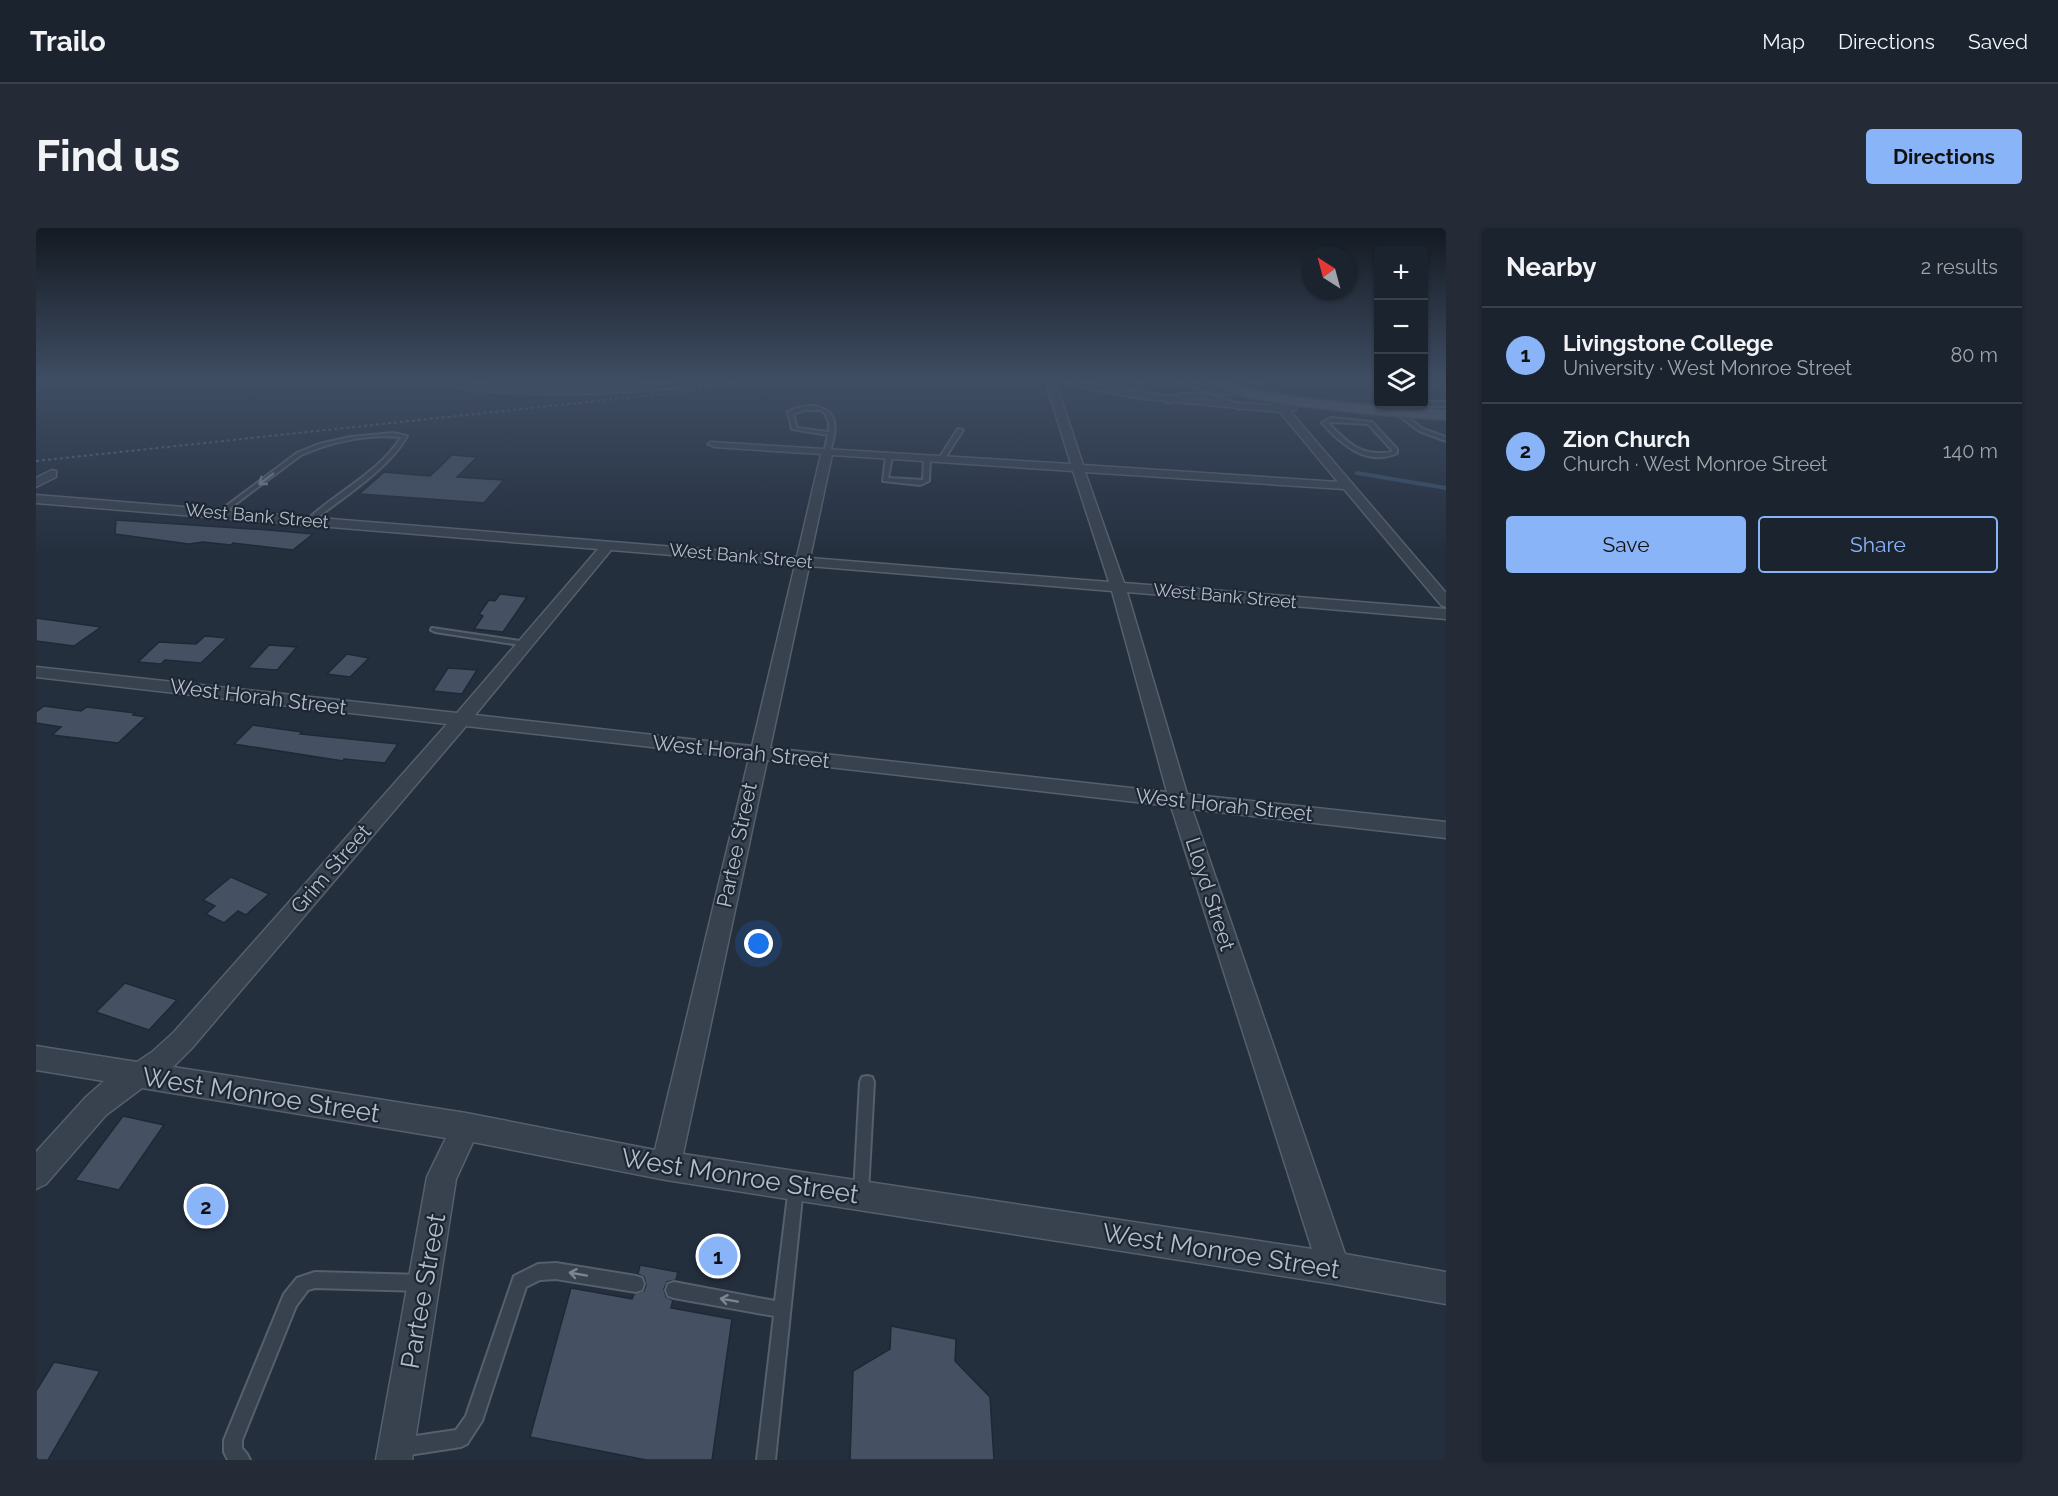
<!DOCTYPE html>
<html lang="en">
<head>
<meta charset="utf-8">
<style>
	:root { --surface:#1b232e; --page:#242b36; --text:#f1f3f6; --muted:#a0a4aa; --line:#39404a; --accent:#8ab4f8 }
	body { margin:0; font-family:Raleway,sans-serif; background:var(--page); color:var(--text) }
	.controls { position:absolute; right:18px; top:18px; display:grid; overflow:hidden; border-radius:6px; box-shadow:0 2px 4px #0004 }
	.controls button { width:54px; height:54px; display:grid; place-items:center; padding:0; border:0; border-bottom:2px solid var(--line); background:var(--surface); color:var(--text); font:30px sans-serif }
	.compass { position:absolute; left:1266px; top:18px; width:54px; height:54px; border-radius:50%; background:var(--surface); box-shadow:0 2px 4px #0004; rotate:324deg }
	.you { position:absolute; left:723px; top:716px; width:21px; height:21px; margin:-15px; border:4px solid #fff; border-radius:50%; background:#1a73e8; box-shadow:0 0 0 9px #1a73e833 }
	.badge { display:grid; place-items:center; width:39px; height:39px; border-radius:50%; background:var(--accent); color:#111; font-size:20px; font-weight:700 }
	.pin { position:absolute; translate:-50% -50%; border:3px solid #fff; box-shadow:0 2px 6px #0006 }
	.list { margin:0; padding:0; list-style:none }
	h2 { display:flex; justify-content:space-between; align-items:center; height:78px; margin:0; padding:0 24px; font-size:26px }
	h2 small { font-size:20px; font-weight:400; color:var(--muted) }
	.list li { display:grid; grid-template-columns:39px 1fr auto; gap:18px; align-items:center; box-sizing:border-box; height:96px; padding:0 24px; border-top:2px solid var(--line) }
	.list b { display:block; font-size:22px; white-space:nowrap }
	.list p { margin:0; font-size:20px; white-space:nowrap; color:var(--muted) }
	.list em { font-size:20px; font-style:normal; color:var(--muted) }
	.actions { display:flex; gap:12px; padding:18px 24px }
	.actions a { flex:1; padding:14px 0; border:2px solid var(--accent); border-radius:6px; text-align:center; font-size:21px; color:var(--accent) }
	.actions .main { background:var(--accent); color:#111 }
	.icon { flex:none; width:33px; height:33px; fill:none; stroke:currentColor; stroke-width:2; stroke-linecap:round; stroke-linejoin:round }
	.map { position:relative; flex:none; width:1410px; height:1232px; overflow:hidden; border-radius:6px }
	header { display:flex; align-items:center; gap:36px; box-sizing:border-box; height:84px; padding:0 30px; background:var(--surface); border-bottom:2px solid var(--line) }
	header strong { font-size:28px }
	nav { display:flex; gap:33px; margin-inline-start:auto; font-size:21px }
	.intro { display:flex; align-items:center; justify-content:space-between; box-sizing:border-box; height:144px; padding:0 36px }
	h1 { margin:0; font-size:42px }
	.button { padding:15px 27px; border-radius:6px; background:var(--accent); color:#111; font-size:21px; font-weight:700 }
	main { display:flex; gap:36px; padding:0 36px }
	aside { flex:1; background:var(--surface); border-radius:6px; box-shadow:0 2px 4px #0004 }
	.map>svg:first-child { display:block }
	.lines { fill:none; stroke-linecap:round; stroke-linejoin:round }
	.stream { stroke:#394c67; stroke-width:4 }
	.building { fill:#455162; stroke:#1f2835; stroke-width:1.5 }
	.lane-casing { stroke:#565f6c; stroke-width:4 }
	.street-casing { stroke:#565f6c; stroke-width:3 }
	.primary-casing { stroke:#414a57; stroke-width:3 }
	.lane { fill:#38414e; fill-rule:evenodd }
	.street { fill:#38414e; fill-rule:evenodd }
	.primary { fill:#56606e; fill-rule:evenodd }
	.rail { stroke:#5a6575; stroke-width:2; stroke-dasharray:3 3; stroke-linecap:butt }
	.oneway { stroke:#7c8592 }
	.labels { text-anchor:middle; stroke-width:4.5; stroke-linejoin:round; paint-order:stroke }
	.far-street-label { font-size:18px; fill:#b4bcc9; stroke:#1d2633 }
	.street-label { font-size:21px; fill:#b4bcc9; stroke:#1d2633 }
	.near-street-label { font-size:26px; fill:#b4bcc9; stroke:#1d2633 }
</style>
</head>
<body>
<header>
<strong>Trailo</strong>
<nav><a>Map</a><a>Directions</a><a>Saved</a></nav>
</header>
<div class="intro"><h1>Find us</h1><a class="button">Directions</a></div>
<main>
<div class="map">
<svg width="1410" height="1232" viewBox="0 0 1410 1232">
	<rect width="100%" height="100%" fill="#242f3e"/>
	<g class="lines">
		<!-- stream -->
		<path class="stream" d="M1321,245L1410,260"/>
	</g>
	<!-- building -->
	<path class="building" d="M416,227L441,229L421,249L468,252L448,275L323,266L348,244L394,248Z
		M80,292L233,302L277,306L257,322L197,315L195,317L167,314L153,316L79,306Z
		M464,366L491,369L467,404L438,401L447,388L443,386L453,372L459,373Z
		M0,390L65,399L38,418L0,413Z
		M169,408L191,410L165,435L129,432L125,436L102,434L123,414L160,416Z
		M233,417L261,419L241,442L212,440Z
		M311,426L333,430L314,449L291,446Z
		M412,440L441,442L426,466L397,463Z
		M8,478L45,483L51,479L99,485L97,487L110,489L82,515L41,510L16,507L25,499L0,495V484Z
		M217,497L266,504L264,506L362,516L349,535L308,531L307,533L198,516Z
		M195,649L233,666L210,687L202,683L188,695L170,686L179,678L167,672Z
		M89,755L141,772L113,802L60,784Z
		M87,888L128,897L83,962L39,952Z
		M604,1037L642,1044L640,1052L631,1054L628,1061L630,1069L637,1072L635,1080L696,1091L676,1232H610L494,1209L535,1060L596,1071L598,1066L608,1063L610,1057L608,1049L602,1046Z
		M855,1098L920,1111L919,1133L954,1169L958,1232H814L817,1143L854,1121Z
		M18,1134L64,1143L12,1232H0V1163Z"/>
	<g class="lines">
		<!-- lane casing -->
		<g class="lane-casing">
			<path id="lane" d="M1105,152H1109L1100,169H1096Z
				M1138,152H1144L1202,166C1190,170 1151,158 1138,152Z
				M1181,152H1186L1179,156L1175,155Z
				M1207,152H1215L1229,155L1227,156Z
				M1147,166C1167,165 1189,168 1206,179L1203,181C1179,171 1157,165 1132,175L1129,173L1137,169Z
				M1388,174H1410V178H1383L1380,176Z
				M774,178C805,180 801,203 793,226L788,225L792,207L756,201L752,184L760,180ZM768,182H784L789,185L793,195V204L761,200L757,186Z
				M1363,183L1387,201L1410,209V213L1383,203L1361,186Z
				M1295,190L1336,194L1361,221V225C1331,239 1305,216 1286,195ZM1296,194L1332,196L1356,222V224C1325,229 1313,216 1292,195Z
				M922,201L927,202L907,233H903L902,232Z
				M357,205L371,208C353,241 305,271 275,294L270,293C297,266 346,243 365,209C331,206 295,214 265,227L186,286L181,285L261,225L283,216L314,209Z
				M853,227L856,229L852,250L887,252L888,231L891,229L894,231L893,253L884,257L847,253L850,229Z
				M396,400L491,414L495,416L491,418L399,404L395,402Z
				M831,848L836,849L838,854L832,965L830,970L825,972L820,970L818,965L824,854L826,849Z
				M760,952L765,954L767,959L739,1232H721L738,1088L638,1070L632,1068L630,1062L632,1056L638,1054L739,1073L753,959L755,954Z
				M520,1035L600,1048L606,1050L608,1056L606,1062L600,1064L520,1051L504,1052L490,1059L446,1193L431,1216L425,1219L366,1228L360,1225L357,1219L360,1213L366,1210L420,1202L430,1188L478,1048L502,1036Z
				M279,1044L386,1047L392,1049L394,1055L392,1061L386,1063L279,1060L272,1062L260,1078L206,1212V1220L211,1226L214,1232H192L188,1224V1212L248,1066L261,1050Z"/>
		</g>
		<!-- street casing -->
		<g class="street-casing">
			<path id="street" d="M410,152H423L475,159L530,161L672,152H702L697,155C619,162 542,170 463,164C447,163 423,163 410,152Z
				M1009,152H1019L1047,237L1302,254L1244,184L1109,171L1054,161L1022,152H1038C1102,166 1168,173 1233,177L1236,172L1255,169L1261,176L1259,182L1254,183L1410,365V379L1405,377L1308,261L1049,244L1088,355L1410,381V391L1091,364L1151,566L1410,594V610L1156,581L1309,1026L1410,1044V1076L1298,1056L630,952L437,914L420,951L376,1232H340L391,949L410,910L106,860L70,887L10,956L0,961V924L50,869L68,853L0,842V818L101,834L116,824L138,804L411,496L0,449V439L421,485L562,321L0,275V267L761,329L785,226L678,219L672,216L674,214L1035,236ZM1249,175L1251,177H1244V176ZM796,227L1037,243L1073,354L774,330ZM575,322L759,337L716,518L439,487ZM773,338L1076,363L1131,564L734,520ZM430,498L713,530L619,922L430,885L137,839L156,820ZM731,532L1135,578L1276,1021L647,926Z
				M16,242L20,243V249L0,259V250Z"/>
		</g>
		<!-- primary casing -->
		<g class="primary-casing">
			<path id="primary" d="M1188,152C1197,155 1205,159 1215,161C1278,174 1345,179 1410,182V192L1333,186L1256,177L1213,170L1183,160L1180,157L1183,154Z"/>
		</g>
		<!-- lane -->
		<use href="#lane" class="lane"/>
		<!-- street -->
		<use href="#street" class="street"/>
		<!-- primary -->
		<use href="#primary" class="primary"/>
		<!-- rail -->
		<path class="rail" d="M0,233L757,152"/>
	</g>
	<!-- one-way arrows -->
	<defs><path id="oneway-shaft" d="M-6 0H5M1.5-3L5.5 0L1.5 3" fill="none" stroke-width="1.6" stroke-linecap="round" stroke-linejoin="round" transform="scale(1.5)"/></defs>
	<g class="oneway">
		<use href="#oneway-shaft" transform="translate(230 251) rotate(143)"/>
		<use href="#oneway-shaft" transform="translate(542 1046) rotate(-170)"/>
		<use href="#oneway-shaft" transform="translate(693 1072) rotate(-170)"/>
	</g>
	<!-- sky -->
	<linearGradient id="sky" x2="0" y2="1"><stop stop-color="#141a22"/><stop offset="0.47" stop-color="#3f4d63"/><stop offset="1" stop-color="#3f4d63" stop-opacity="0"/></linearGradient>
	<rect width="1410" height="324" fill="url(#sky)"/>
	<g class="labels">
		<!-- far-street labels -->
		<g class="far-street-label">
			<text transform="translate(221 288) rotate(5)" y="6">West Bank Street</text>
			<text transform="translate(705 328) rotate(5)" y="6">West Bank Street</text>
			<text transform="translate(1189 368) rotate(5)" y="6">West Bank Street</text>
		</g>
		<!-- street labels -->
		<g class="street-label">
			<text transform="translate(222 469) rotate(7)" y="7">West Horah Street</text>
			<text transform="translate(705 524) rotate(6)" y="7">West Horah Street</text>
			<text transform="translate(1188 577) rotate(6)" y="7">West Horah Street</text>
			<text transform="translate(701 617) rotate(-78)" y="7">Partee Street</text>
			<text transform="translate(295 641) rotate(-49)" y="7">Grim Street</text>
			<text transform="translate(1174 666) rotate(72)" y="7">Lloyd Street</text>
		</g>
		<!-- near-street labels -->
		<g class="near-street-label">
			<text transform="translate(225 867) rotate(9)" y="9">West Monroe Street</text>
			<text transform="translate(704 948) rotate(9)" y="9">West Monroe Street</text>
			<text transform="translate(1185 1023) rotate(9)" y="9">West Monroe Street</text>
			<text transform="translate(387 1063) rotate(-80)" y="9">Partee Street</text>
		</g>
	</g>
</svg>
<div class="controls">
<button>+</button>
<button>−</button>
<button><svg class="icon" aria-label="layers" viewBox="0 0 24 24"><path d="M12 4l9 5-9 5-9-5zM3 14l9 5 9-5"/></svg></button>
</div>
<svg class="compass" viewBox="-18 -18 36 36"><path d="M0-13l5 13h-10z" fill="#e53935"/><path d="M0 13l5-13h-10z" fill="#a0a4aa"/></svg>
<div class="you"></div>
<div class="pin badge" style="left:682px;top:1028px">1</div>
<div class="pin badge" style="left:170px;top:978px">2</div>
</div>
<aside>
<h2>Nearby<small>2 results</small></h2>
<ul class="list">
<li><span class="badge">1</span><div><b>Livingstone College</b><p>University · West Monroe Street</p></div><em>80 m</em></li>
<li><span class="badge">2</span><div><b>Zion Church</b><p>Church · West Monroe Street</p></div><em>140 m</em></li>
</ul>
<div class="actions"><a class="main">Save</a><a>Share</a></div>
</aside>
</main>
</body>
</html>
